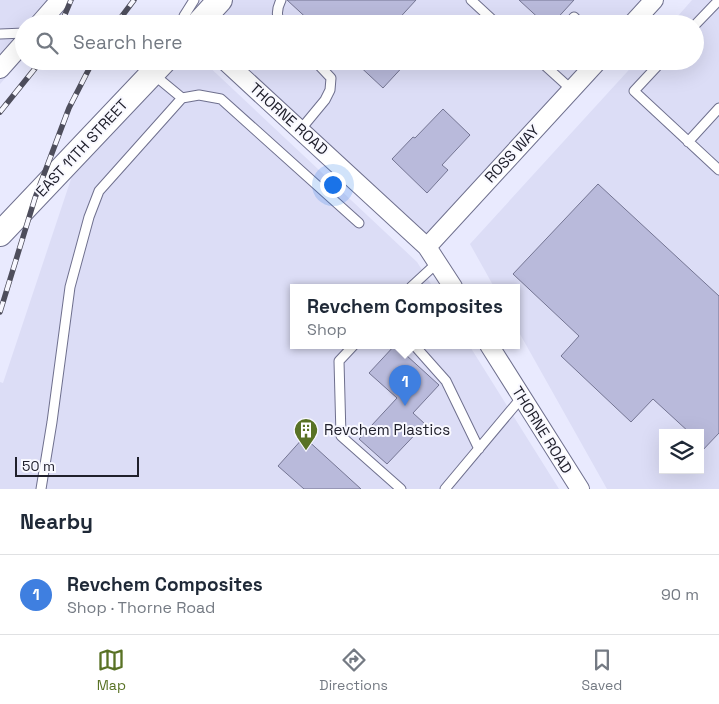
<!DOCTYPE html>
<html lang="en">
<head>
<meta charset="utf-8">
<style>
	:root { --surface:#fff; --page:#f6f6f7; --text:#1f2937; --muted:#747a83; --line:#e0e1e3; --accent:#597225 }
	body { margin:0; font-family:"Space Grotesk",sans-serif; background:var(--page); color:var(--text) }
	.controls { position:absolute; right:15px; bottom:15px; display:grid; overflow:hidden; border-radius:0px; box-shadow:0 5px 20px #0002 }
	.controls button { width:45px; height:45px; display:grid; place-items:center; padding:0; border:0; border-bottom:1px solid var(--line); background:var(--surface); color:var(--text); font:25px sans-serif }
	.scale { position:absolute; left:15px; bottom:12px; width:124px; box-sizing:border-box; padding-left:5px; border:2px solid #20202c; border-top:0; font-size:14px; line-height:18px; white-space:nowrap; color:#20202c; -webkit-text-stroke:4px #f8f8ff; paint-order:stroke }
	.you { position:absolute; left:332px; top:184px; width:18px; height:18px; margin:-12px; border:4px solid #fff; border-radius:50%; background:#1a73e8; box-shadow:0 0 0 8px #1a73e833 }
	.badge { display:grid; place-items:center; width:32px; height:32px; border-radius:50%; background:var(--accent); color:#fff; font-size:16px; font-weight:700 }
	.pin { position:absolute; translate:-50% -41px; filter:drop-shadow(0 1px 2px #0008) }
	.pin::after { content:''; position:absolute; top:26px; width:18px; height:15px; background:inherit; clip-path:polygon(0 0,100% 0,50% 100%) }
	.popup { position:absolute; left:290px; top:284px; width:230px; height:65px; box-sizing:border-box; display:grid; place-content:center; border-radius:0px; background:var(--surface); filter:drop-shadow(0 1px 4px #0005); font-size:16px; white-space:nowrap; color:var(--muted) }
	.popup b { font-size:19px; color:var(--text) }
	.popup::after { content:''; position:absolute; left:50%; top:100%; margin-left:-10px; border:10px solid transparent; border-top-color:var(--surface) }
	.list { margin:0; padding:0; list-style:none }
	h2 { display:flex; justify-content:space-between; align-items:center; height:65px; margin:0; padding:0 20px; font-size:21px }
	h2 small { font-size:16px; font-weight:400; color:var(--muted) }
	.list li { display:grid; grid-template-columns:32px 1fr auto; gap:15px; align-items:center; box-sizing:border-box; height:80px; padding:0 20px; border-top:1px solid var(--line) }
	.list b { display:block; font-size:19px; white-space:nowrap }
	.list p { margin:0; font-size:16px; white-space:nowrap; color:var(--muted) }
	.list em { font-size:16px; font-style:normal; color:var(--muted) }
	.icon { flex:none; width:28px; height:28px; fill:none; stroke:currentColor; stroke-width:2; stroke-linecap:round; stroke-linejoin:round }
	.map { position:relative; flex:none; width:719px; height:489px; overflow:hidden }
	.search { position:absolute; background:var(--surface); box-shadow:0 5px 20px #0002; left:15px; right:15px; top:15px; height:55px; display:flex; align-items:center; gap:12px; box-sizing:border-box; padding:0 18px; border-radius:28px; color:var(--muted); font-size:19px }
	.sheet { height:145px; background:var(--surface) }
	nav { display:flex; justify-content:space-around; align-items:center; box-sizing:border-box; height:70px; border-top:1px solid var(--line); background:var(--surface); font-size:14px; color:var(--muted) }
	nav a { display:grid; justify-items:center; gap:2px }
	nav .on { color:var(--accent) }
	.map>svg:first-child { display:block }
	.built { fill:#dcddf6; fill-rule:evenodd }
	.building { fill:#b9badb; stroke:#747593 }
	.lines { fill:none; stroke-linecap:round; stroke-linejoin:round }
	.lane-casing { stroke:#6f708e; stroke-width:11 }
	.street-casing { stroke:#6f708e; stroke-width:20 }
	.secondary-casing { stroke:#6f708e; stroke-width:26 }
	.lane { stroke:#fff; stroke-width:9 }
	.street { stroke:#fff; stroke-width:18 }
	.secondary { stroke:#fff; stroke-width:24 }
	.rail-casing { stroke:#4e4e5c; stroke-width:5.5 }
	.rail { stroke:#f8f8ff; stroke-width:4; stroke-dasharray:11; stroke-linecap:butt }
	.labels { text-anchor:middle; stroke-width:4; stroke-linejoin:round; paint-order:stroke }
	.street-label { font-size:15px; fill:#20202c; stroke:#f8f8ff }
	.poi-label { font-size:15px; fill:#20202c; stroke:#f8f8ff; text-anchor:start }
</style>
</head>
<body>
<div class="map">
<svg width="719" height="489" viewBox="0 0 719 489">
	<rect width="100%" height="100%" fill="#e9eafe"/>
	<!-- built -->
	<path class="built" d="M0,0H75L54,24H24V57L0,84Z
		M228,0H647L626,24H207Z
		M692,0H719V489H607L516,327V287H494L470,244L637,61H695V24H671ZM663,433H700V470H663Z
		M173,61H203L417,262L433,287H294V345H469L559,489H0V382L3,383L74,170Z
		M233,61H592L430,239Z"/>
	<!-- building -->
	<path class="building" d="M287,0H416L394,24H313Z
		M519,0H574L552,24H545Z
		M354,61H408L383,88Z
		M443,109L470,135L442,165L448,170L427,193L392,159L413,137L415,138Z
		M598,184L719,296V433L700,453V433H690L653,399L631,422L561,356L579,336L513,274Z
		M395,345L439,385L413,413L425,424L387,464L359,439L397,398L369,373Z
		M304,437L361,489H304L278,466Z"/>
	<g class="lines">
		<!-- lane casing -->
		<g class="lane-casing">
			<path id="lane" d="M471,0L497,24
				M188,24L184,16L194,0
				M281,24C275,16 277,8 281,0
				M568,24L574,17L581,24
				M695,25L719,0
				M0,34L24,33
				M540,61L572,90
				M662,61L634,91L719,170
				M182,98L199,95L221,99L359,223
				M301,129L325,100L330,90L331,78L315,61
				M688,142L719,108
				M411,287L437,263
				M354,345L339,361L341,436L401,489
				M414,345L446,381L479,449
				M41,489L52,422L70,287L89,217L99,191L182,98L153,74
				M445,489L522,397"/>
		</g>
		<!-- street casing -->
		<g class="street-casing">
			<path id="street" d="M39,24L60,0
				M632,24L654,0
				M225,61L427,247L453,287
				M0,69L24,42
				M427,247L598,61
				M489,345L580,489"/>
		</g>
		<!-- secondary casing -->
		<g class="secondary-casing">
			<path id="secondary" d="M198,24L220,0
				M0,234L164,61"/>
		</g>
		<!-- lane -->
		<use href="#lane" class="lane"/>
		<!-- street -->
		<use href="#street" class="street"/>
		<!-- secondary -->
		<use href="#secondary" class="secondary"/>
		<!-- rail casing -->
		<g class="rail-casing">
			<path id="rail" d="M61,24L71,0
				M116,24L134,0
				M0,112L41,61
				M0,312L35,198L69,108L93,61"/>
		</g>
		<!-- rail -->
		<use href="#rail" class="rail"/>
	</g>
	<!-- icons -->
	<defs>
		<g id="building-pin" transform="scale(1.25)"><path d="M0 17L-7.5 6A9.5 9.5 0 1 1 7.5 6Z" fill="#597225" stroke="#f8f8ff"/><path d="M-4-6H4V6H1V3H-1V6H-4ZM-2.5-4.3h1.7v1.8h-1.7ZM.8-4.3h1.7v1.8H.8ZM-2.5-1h1.7V.8h-1.7ZM.8-1h1.7V.8H.8Z" fill="#fff"/></g>
	</defs>
	<g fill-rule="evenodd">
		<use href="#building-pin" x="306" y="430"/>
	</g>
	<g class="labels">
		<!-- street labels -->
		<g class="street-label">
			<text transform="translate(289 119) rotate(42)" y="5">THORNE ROAD</text>
			<text transform="translate(82 148) rotate(-47)" y="5">EAST 11TH STREET</text>
			<text transform="translate(512 154) rotate(-47)" y="5">ROSS WAY</text>
			<text transform="translate(542 430) rotate(58)" y="5">THORNE ROAD</text>
		</g>
		<!-- poi labels -->
		<g class="poi-label">
			<text x="324" y="435">Revchem Plastics</text>
		</g>
	</g>
</svg>
<div class="controls">
<button><svg class="icon" aria-label="layers" viewBox="0 0 24 24"><path d="M12 4l9 5-9 5-9-5zM3 14l9 5 9-5"/></svg></button>
</div>
<div class="scale">50 m</div>
<div class="you"></div>
<div class="pin badge" style="left:405px;top:406px;background:#3f7fe0">1</div>
<div class="popup"><b>Revchem Composites</b>Shop</div>
<div class="search"><svg class="icon" aria-label="search" viewBox="0 0 24 24"><circle cx="10" cy="10" r="6"/><path d="M15 15l6 6"/></svg>Search here</div>
</div>
<section class="sheet">
<h2>Nearby<small></small></h2>
<ul class="list">
<li><span class="badge" style="background:#3f7fe0">1</span><div><b>Revchem Composites</b><p>Shop · Thorne Road</p></div><em>90 m</em></li>
</ul>
</section>
<nav>
<a class="on"><svg class="icon" aria-label="map" viewBox="0 0 24 24"><path d="M3 6l6-2 6 2 6-2v14l-6 2-6-2-6 2zM9 4v14M15 6v14"/></svg>Map</a>
<a><svg class="icon" aria-label="directions" viewBox="0 0 24 24"><path d="M12 3l9 9-9 9-9-9zM9 14v-3h6M13 9l2 2-2 2"/></svg>Directions</a>
<a><svg class="icon" aria-label="saved" viewBox="0 0 24 24"><path d="M7 4h10v16l-5-4-5 4z"/></svg>Saved</a>
</nav>
</body>
</html>
